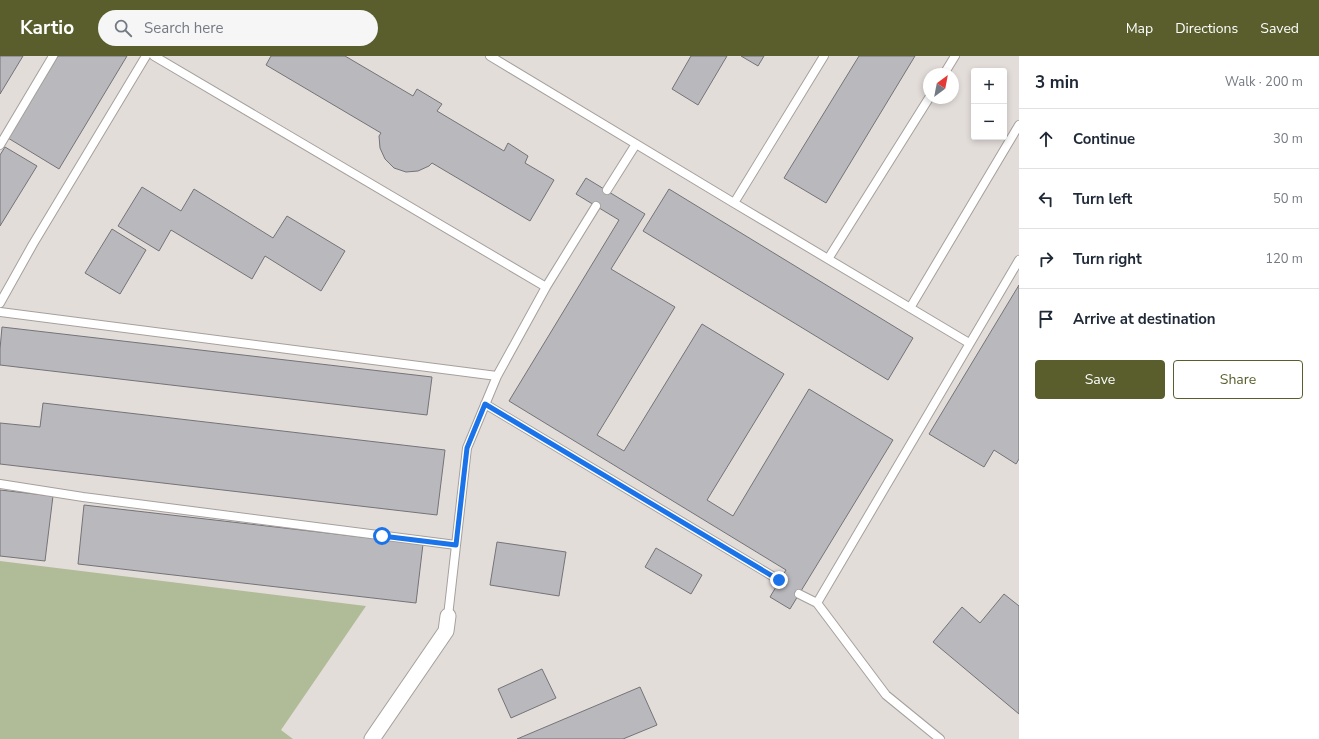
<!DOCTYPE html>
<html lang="en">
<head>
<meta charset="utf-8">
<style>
	:root { --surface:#fff; --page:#f6f6f7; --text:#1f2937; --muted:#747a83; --line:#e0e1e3; --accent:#595e2c }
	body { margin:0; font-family:"Nunito Sans",sans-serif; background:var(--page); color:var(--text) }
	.controls { position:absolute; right:12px; top:12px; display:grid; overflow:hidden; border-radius:4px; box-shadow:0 2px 6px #0003 }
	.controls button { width:36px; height:36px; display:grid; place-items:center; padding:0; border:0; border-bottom:1px solid var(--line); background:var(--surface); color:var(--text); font:20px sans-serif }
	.compass { position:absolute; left:923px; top:12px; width:36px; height:36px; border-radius:50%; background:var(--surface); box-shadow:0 2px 6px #0003; rotate:32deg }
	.stop { position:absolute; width:12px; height:12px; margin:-9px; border:3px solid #1a73e8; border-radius:50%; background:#fff }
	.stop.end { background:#1a73e8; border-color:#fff; box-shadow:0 1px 4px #0008 }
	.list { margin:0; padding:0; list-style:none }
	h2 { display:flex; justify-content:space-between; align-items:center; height:52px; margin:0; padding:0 16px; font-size:17px }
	h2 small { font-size:13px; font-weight:400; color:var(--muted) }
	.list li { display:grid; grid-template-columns:26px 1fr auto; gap:12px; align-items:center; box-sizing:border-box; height:60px; padding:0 16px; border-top:1px solid var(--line) }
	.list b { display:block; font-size:15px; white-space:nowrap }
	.list em { font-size:13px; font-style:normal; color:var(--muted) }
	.actions { display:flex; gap:8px; padding:12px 16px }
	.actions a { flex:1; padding:9px 0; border:1px solid var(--accent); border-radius:4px; text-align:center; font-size:14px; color:var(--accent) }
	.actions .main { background:var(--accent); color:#fff }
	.icon { flex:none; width:22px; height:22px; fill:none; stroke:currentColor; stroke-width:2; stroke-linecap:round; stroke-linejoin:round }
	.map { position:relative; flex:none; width:1019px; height:683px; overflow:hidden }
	header { display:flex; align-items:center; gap:24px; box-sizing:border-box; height:56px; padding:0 20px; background:var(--accent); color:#fff }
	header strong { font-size:19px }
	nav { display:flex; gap:22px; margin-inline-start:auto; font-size:14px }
	.search { width:280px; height:36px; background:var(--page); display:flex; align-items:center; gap:10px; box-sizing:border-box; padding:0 14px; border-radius:22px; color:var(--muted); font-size:15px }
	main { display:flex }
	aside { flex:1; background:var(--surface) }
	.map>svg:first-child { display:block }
	.green { fill:#b0bc98 }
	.building { fill:#b9b8bd; stroke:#747377 }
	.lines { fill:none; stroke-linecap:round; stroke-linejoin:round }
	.service-casing { stroke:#a5a09d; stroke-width:10 }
	.minor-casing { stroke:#a5a09d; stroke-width:17 }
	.service { stroke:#fff; stroke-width:8 }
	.minor { stroke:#fff; stroke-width:15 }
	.route { stroke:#1a73e8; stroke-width:5 }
</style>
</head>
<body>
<header>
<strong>Kartio</strong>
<div class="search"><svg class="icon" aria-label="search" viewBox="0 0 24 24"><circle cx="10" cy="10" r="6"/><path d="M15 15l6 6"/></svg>Search here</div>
<nav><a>Map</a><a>Directions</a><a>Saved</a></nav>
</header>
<main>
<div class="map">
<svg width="1019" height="683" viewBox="0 0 1019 683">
	<rect width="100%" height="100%" fill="#e3ddda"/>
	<!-- green -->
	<path class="green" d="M0,505L366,550L281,674L293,683H0Z"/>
	<!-- building -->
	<path class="building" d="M0,0H23L0,38Z
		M58,0H127L59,113L8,82Z
		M271,0H345L413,40L417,33L442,48L437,55L504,95L508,87L528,100L525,107L554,124L530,165L432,107L429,110L418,115L406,116L394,112L385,103L380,92L379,80L381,77L266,9Z
		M691,0H727L698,49L672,33Z
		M741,0H764L758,10Z
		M859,0H915L826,147L784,122Z
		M5,91L37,110L0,170V99Z
		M586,122L645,158L611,213L675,251L597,379L624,395L702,268L784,318L707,444L733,460L809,333L893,384L790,553L770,541L786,514L509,345L619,164L576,138Z
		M142,131L181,155L194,133L273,182L287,160L345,195L321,235L265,200L252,223L171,174L159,195L118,170Z
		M669,133L913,282L888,324L643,175Z
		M112,173L146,194L120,238L85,217Z
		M1019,229V403L1016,408L994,394L984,411L929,378Z
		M2,271L432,321L427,359L0,309V293Z
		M43,347L445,394L437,459L0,408V367L40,371Z
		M0,434L53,440L45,505L0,500Z
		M84,449L423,488L416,547L78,508Z
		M497,486L566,496L559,540L490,529Z
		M656,492L702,519L691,538L645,511Z
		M1004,538L1019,550V658L933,586L962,551L980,567Z
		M542,613L556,642L511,662L498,633Z
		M640,631L657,669L623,683H517Z"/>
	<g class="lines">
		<!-- service casing -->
		<g class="service-casing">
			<path id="service" d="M154,0L546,231
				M490,0L734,147L969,287
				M944,18L955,0
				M0,89L53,0
				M607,134L636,88
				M734,147L824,0
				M828,203L929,42
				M0,247L33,188L146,0
				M910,252L1019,69
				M0,256L497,320
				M485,348L779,524
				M0,428L83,441L456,489
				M799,538L817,547L886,639L940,683
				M817,547L1019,204
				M448,560L467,392L497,320L546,231L596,150"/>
		</g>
		<!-- minor casing -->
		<g class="minor-casing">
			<path id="minor" d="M372,683L446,575L448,560"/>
		</g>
		<!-- service -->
		<use href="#service" class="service"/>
		<!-- minor -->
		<use href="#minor" class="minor"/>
	</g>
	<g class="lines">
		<!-- route -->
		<path class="route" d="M382,480L456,489L467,392L485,348L779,524"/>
	</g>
</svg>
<div class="controls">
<button>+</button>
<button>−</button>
</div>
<svg class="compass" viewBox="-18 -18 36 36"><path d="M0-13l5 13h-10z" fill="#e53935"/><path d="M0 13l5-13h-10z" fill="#747a83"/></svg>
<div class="stop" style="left:382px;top:480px"></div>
<div class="stop end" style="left:779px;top:524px"></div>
</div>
<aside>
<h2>3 min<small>Walk · 200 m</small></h2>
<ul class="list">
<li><svg class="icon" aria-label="ahead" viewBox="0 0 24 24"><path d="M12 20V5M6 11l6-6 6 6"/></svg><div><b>Continue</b></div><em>30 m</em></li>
<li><svg class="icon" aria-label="left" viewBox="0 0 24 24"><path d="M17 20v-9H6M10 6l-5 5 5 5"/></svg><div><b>Turn left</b></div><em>50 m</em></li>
<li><svg class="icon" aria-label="right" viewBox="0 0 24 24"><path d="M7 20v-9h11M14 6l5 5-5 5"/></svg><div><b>Turn right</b></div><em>120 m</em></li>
<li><svg class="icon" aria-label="arrive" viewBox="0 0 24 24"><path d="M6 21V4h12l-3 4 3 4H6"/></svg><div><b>Arrive at destination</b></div></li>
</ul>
<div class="actions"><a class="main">Save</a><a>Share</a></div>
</aside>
</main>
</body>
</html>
